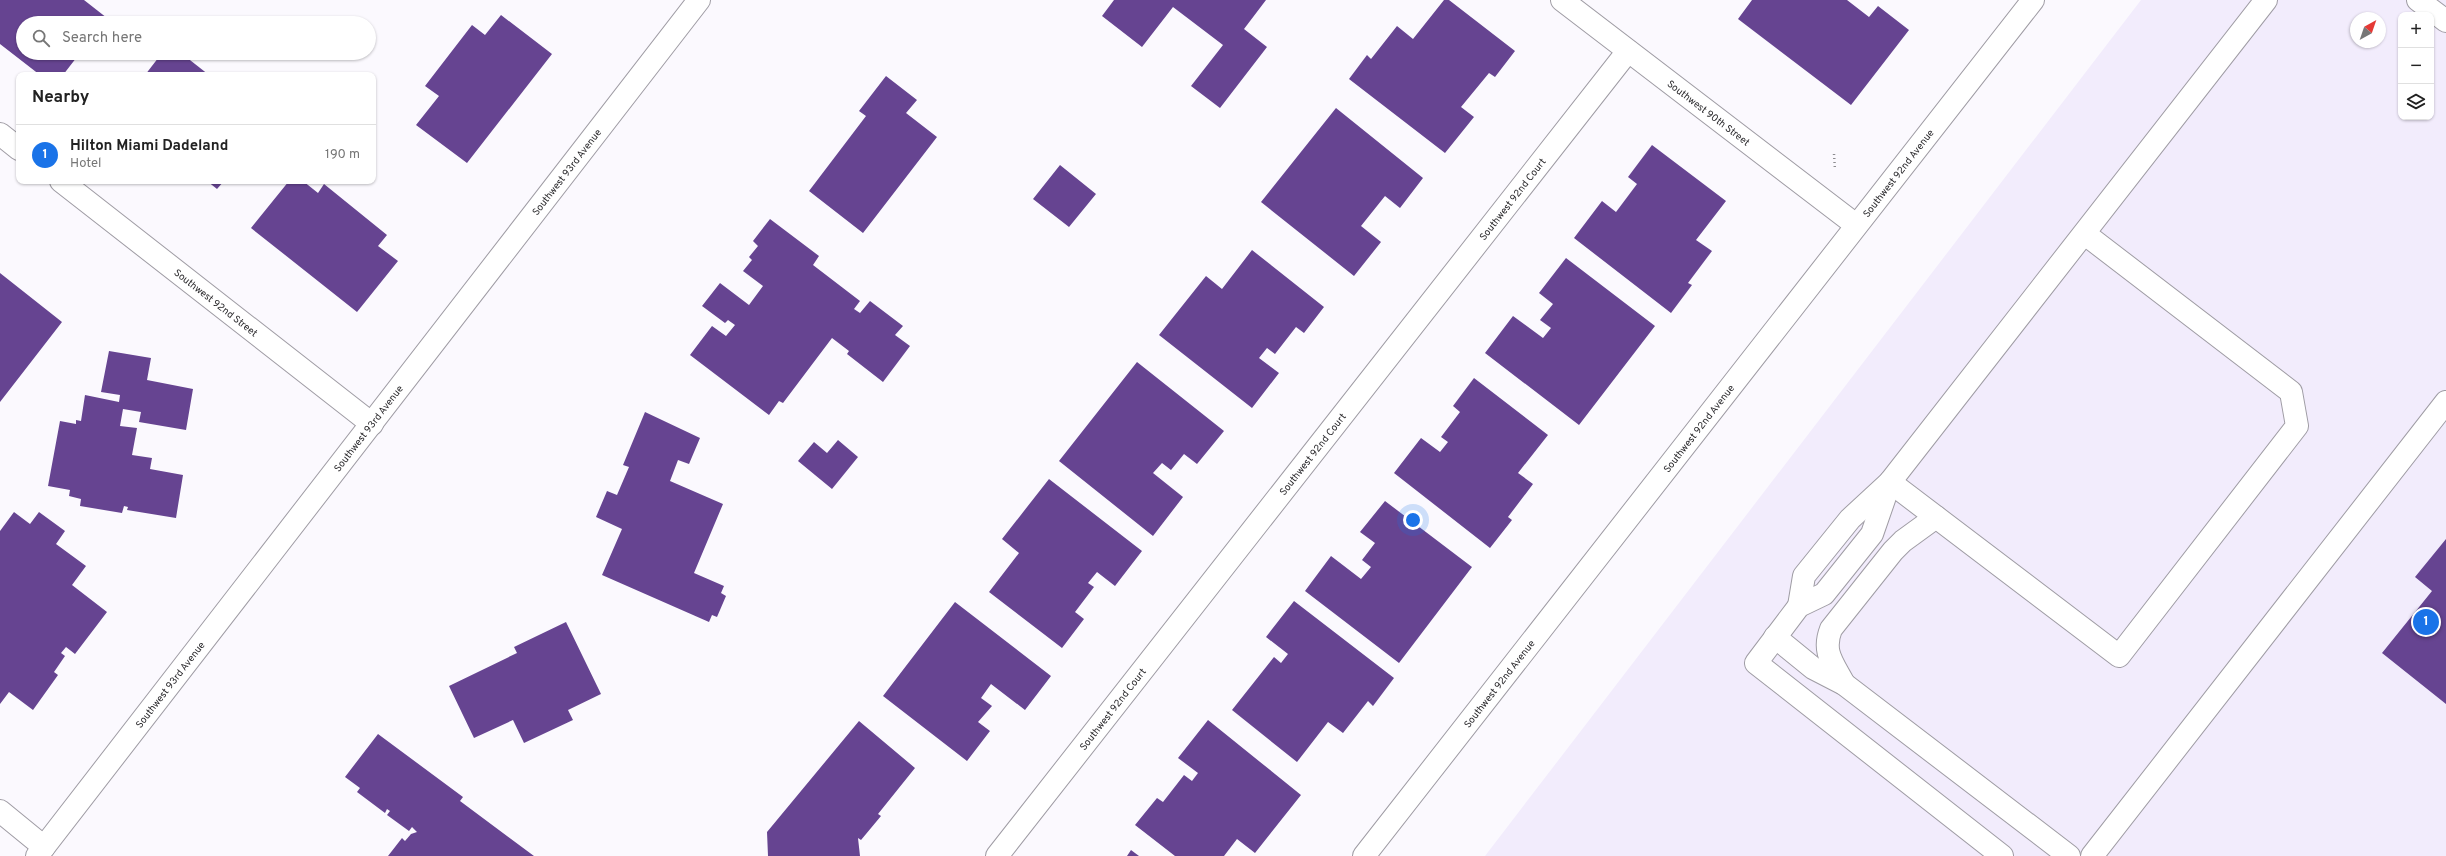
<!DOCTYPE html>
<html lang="en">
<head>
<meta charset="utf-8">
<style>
	:root { --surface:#fff; --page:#f6f6f6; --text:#222; --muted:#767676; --line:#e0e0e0; --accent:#1a73e8 }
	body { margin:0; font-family:Overpass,sans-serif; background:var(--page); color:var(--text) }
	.controls { position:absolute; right:12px; top:12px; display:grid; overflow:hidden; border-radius:8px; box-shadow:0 1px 3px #0004 }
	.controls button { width:36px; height:36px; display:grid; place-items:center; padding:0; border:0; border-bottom:1px solid var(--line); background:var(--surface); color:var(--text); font:20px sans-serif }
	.compass { position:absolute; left:2350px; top:12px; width:36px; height:36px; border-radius:50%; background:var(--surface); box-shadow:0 1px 3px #0004; rotate:40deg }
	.you { position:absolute; left:1413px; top:520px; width:14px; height:14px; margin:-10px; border:3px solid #fff; border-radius:50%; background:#1a73e8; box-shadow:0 0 0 6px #1a73e833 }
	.badge { display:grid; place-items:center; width:26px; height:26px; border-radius:50%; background:var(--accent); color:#fff; font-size:13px; font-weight:700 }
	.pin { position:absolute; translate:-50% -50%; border:2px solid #fff; box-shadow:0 1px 4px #0006 }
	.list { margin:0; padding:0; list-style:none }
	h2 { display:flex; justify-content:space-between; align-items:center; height:52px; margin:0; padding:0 16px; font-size:17px }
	h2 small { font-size:13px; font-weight:400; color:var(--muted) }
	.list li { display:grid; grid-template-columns:26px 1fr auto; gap:12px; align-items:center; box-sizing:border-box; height:60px; padding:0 16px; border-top:1px solid var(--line) }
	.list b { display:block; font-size:15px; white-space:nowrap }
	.list p { margin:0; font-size:13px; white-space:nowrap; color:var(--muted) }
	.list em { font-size:13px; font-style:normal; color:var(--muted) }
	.icon { flex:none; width:22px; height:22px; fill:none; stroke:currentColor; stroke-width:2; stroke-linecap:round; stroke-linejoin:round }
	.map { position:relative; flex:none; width:2446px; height:856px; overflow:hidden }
	.search { position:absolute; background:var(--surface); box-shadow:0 1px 3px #0004; left:16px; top:16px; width:360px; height:44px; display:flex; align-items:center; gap:10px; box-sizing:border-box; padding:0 14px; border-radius:22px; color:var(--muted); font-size:15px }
	.panel { position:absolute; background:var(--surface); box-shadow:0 1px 3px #0004; left:16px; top:72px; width:360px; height:112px; border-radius:8px }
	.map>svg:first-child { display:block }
	.built { fill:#f2ecfc; fill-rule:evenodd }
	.building { fill:#664491 }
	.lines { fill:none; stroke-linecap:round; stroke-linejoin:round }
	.minor-casing { stroke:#9f9ca4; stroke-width:24 }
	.path { stroke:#8d8c90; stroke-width:2.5; stroke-dasharray:1 3; stroke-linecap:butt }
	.minor { stroke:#fff; stroke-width:22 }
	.labels { text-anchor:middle; stroke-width:4; stroke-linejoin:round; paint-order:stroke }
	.street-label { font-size:10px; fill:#2b2a2d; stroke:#fbf9fe }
</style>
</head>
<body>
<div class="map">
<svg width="2446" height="856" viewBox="0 0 2446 856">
	<rect width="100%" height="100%" fill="#fbf9fe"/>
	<!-- built -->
	<path class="built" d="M2141,0H2446V856H1485ZM2401,15H2431V117H2401ZM2356,18H2380V42H2356Z"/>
	<!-- building -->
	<path class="building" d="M0,0H84L107,18L103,23H23V53H80L63,75H40L0,44Z
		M1114,0H1266L1244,29L1267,47L1220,108L1191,86L1223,45L1173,7L1142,47L1102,16Z
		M1444,0H1449L1515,51L1495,77L1489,73L1461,107L1474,117L1445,153L1349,79L1367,55L1371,59L1397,26L1413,39Z
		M1752,0H1847L1869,17L1878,6L1909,30L1851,105L1738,19Z
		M501,15L552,54L467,163L416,125L439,96L425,86L472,25L485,35Z
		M162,53H181L209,75H145Z
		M886,76L917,100L906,113L937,137L863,233L809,191L866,116L859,111Z
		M1336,108L1423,178L1400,208L1385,196L1361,226L1381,242L1354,276L1261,202Z
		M1652,145L1726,201L1696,240L1712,251L1688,283L1692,285L1671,313L1574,238L1602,201L1616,212L1637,184L1628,177Z
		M1060,165L1096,194L1069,227L1033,199Z
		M207,181H224L217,189Z
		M289,181H303L318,193L324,184L387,235L378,246L398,261L357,312L251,228Z
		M770,219L819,256L813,265L860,301L854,309L860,313L870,301L903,326L895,335L910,346L883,382L847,354L849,351L832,338L783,403L779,401L769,415L690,355L712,326L726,336L735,325L728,320L725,323L702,306L720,283L749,305L763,286L743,271L752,260L749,257L758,246L753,241Z
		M1252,250L1324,307L1304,333L1296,327L1275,354L1267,348L1259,358L1279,373L1252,408L1159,335L1206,276L1222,289Z
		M1566,258L1655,326L1579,425L1485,353L1513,316L1543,338L1551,328L1540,320L1553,304L1539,293Z
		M0,273L62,322L0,402Z
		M109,351L151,358L147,380L193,389L186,430L139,422L141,412L123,409L120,426L137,428L132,455L152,458L150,469L183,475L176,518L127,510L128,507L124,506L122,513L80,506L81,499L69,496L70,490L48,486L60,421L76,424V420L81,421L85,395L119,402L120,395L101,392Z
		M1137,362L1224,431L1197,464L1184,454L1171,470L1162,463L1153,473L1183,497L1153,536L1059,461Z
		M1474,378L1548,435L1518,473L1533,484L1508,517L1512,520L1490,548L1394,473L1421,438L1440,452L1448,442L1441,437L1460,412L1453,406Z
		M645,412L700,438L689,464L678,460L670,481L723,504L694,573L724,586L721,593L726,596L717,617L712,615L709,622L602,575L622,529L596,517L607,491L617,495L629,467L623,465Z
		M838,440L858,457L832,489L798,461L814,442L827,453Z
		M1049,479L1142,551L1115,586L1097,572L1088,583L1094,587L1075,612L1084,619L1062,648L989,592L1019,553L1002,539Z
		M1385,501L1472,567L1399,663L1305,591L1331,556L1361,579L1371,567L1362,560L1375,543L1360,532Z
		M14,512L30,524L39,512L65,531L56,544L86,566L72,585L107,612L75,654L66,647L61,653L65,656L54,672L58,675L33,710L9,692L0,704V531Z
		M2446,539V704L2382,653L2432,591L2415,577Z
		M1294,601L1394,678L1373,706L1368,701L1343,733L1328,722L1297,762L1232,710L1274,657L1281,663L1288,654L1266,637Z
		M955,602L1051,676L1025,710L991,684L981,698L992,706L978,722L990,731L967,761L883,696Z
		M566,622L601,694L568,710L573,720L524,743L513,720L474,738L449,686L517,653L514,647Z
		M1208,720L1301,795L1255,853L1237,839L1224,856H1175L1135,825L1157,798L1163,802L1184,775L1192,781L1198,773L1178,758Z
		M859,721L915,768L878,814L881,816L861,840L858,838L860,856H768L767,832Z
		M378,734L463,797L460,801L534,856H388L402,838L405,841L411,834L417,832L412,827L409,831L387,815L390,811L387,809L385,813L357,792L360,788L345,777Z
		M1131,850L1139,856H1127Z"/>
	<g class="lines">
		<!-- minor casing -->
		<g class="minor-casing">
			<g id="minor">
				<path id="s1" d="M1562,0L1856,225"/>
				<path d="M2418,0L2446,21"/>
				<path d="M0,134L19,149"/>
				<path id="s2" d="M61,181L372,424"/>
				<path d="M1890,482L2119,656L2297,426L2291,392L2085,234"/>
				<path d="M1889,485L1872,534L1824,594L1799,606L1756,663L2002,856"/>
				<path d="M1799,606L1804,576L1850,519L1890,482L2266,0"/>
				<path d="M1775,637L1813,668L1844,684L2069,856"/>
				<path d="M1844,684C1833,663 1822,652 1831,629L1893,551L1903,541L1936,517"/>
				<path d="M0,811L44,847"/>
				<path id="s3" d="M37,856L699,0"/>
				<path id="s4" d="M997,856L1628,51"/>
				<path id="s5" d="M1364,856L2033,0"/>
				<path d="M2092,856L2446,402"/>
			</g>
		</g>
		<!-- path -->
		<path class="path" d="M1834,154L1835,170"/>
		<!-- minor -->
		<use href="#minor" class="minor"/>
	</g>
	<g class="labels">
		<!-- street labels -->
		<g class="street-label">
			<text dy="4" stroke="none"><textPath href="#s1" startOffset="185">Southwest 90th Street</textPath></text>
			<text dy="4" stroke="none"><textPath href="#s3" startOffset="865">Southwest 93rd Avenue</textPath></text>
			<text dy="4" stroke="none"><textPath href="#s5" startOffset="867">Southwest 92nd Avenue</textPath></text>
			<text dy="4" stroke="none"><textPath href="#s4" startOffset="835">Southwest 92nd Court</textPath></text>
			<text dy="4" stroke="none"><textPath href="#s2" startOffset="197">Southwest 92nd Street</textPath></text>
			<text dy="4" stroke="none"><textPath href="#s5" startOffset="543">Southwest 92nd Avenue</textPath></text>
			<text dy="4" stroke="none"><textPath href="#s3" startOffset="541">Southwest 93rd Avenue</textPath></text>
			<text dy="4" stroke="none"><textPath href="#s4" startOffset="511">Southwest 92nd Court</textPath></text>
			<text dy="4" stroke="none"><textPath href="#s5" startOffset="219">Southwest 92nd Avenue</textPath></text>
			<text dy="4" stroke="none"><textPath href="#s3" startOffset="217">Southwest 93rd Avenue</textPath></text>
			<text dy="4" stroke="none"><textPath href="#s4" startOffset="187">Southwest 92nd Court</textPath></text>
		</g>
	</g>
</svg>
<div class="controls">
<button>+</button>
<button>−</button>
<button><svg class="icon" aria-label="layers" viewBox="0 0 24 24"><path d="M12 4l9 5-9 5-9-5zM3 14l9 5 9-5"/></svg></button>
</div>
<svg class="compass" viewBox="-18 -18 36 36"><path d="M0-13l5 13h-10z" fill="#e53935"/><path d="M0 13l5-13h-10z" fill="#767676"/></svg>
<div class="you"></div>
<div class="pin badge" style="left:2426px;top:622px">1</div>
<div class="search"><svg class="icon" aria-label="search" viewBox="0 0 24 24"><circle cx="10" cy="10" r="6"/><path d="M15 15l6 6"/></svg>Search here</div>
<section class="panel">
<h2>Nearby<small></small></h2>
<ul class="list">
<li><span class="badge">1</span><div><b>Hilton Miami Dadeland</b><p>Hotel</p></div><em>190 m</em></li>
</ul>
</section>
</div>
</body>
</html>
